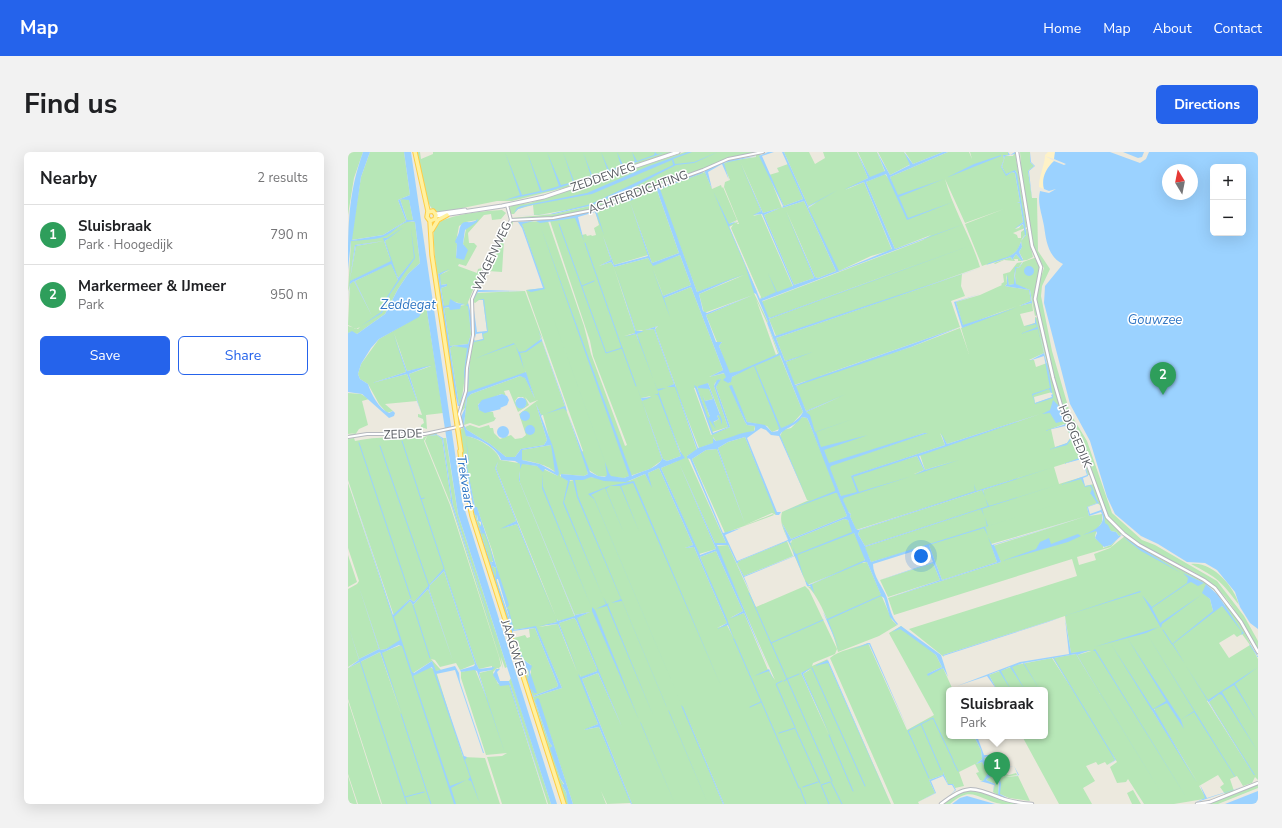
<!DOCTYPE html>
<html lang="en">
<head>
<meta charset="utf-8">
<style>
	:root { --surface:#fff; --page:#f2f2f2; --text:#202124; --muted:#757577; --line:#e0e0e0; --accent:#2563eb }
	body { margin:0; font-family:"Nunito Sans",sans-serif; background:var(--page); color:var(--text) }
	.controls { position:absolute; right:12px; top:12px; display:grid; overflow:hidden; border-radius:6px; box-shadow:0 4px 16px #0002 }
	.controls button { width:36px; height:36px; display:grid; place-items:center; padding:0; border:0; border-bottom:1px solid var(--line); background:var(--surface); color:var(--text); font:20px sans-serif }
	.compass { position:absolute; left:814px; top:12px; width:36px; height:36px; border-radius:50%; background:var(--surface); box-shadow:0 4px 16px #0002; rotate:350deg }
	.you { position:absolute; left:573px; top:404px; width:14px; height:14px; margin:-10px; border:3px solid #fff; border-radius:50%; background:#1a73e8; box-shadow:0 0 0 6px #1a73e833 }
	.badge { display:grid; place-items:center; width:26px; height:26px; border-radius:50%; background:var(--accent); color:#fff; font-size:13px; font-weight:700 }
	.pin { position:absolute; translate:-50% -33px; filter:drop-shadow(0 1px 2px #0008) }
	.pin::after { content:''; position:absolute; top:21px; width:14px; height:12px; background:inherit; clip-path:polygon(0 0,100% 0,50% 100%) }
	.popup { position:absolute; left:598px; top:535px; width:102px; height:52px; box-sizing:border-box; display:grid; place-content:center; border-radius:6px; background:var(--surface); filter:drop-shadow(0 1px 3px #0005); font-size:13px; white-space:nowrap; color:var(--muted) }
	.popup b { font-size:15px; color:var(--text) }
	.popup::after { content:''; position:absolute; left:50%; top:100%; margin-left:-8px; border:8px solid transparent; border-top-color:var(--surface) }
	.list { margin:0; padding:0; list-style:none }
	h2 { display:flex; justify-content:space-between; align-items:center; height:52px; margin:0; padding:0 16px; font-size:17px }
	h2 small { font-size:13px; font-weight:400; color:var(--muted) }
	.list li { display:grid; grid-template-columns:26px 1fr auto; gap:12px; align-items:center; box-sizing:border-box; height:60px; padding:0 16px; border-top:1px solid var(--line) }
	.list b { display:block; font-size:15px; white-space:nowrap }
	.list p { margin:0; font-size:13px; white-space:nowrap; color:var(--muted) }
	.list em { font-size:13px; font-style:normal; color:var(--muted) }
	.actions { display:flex; gap:8px; padding:12px 16px }
	.actions a { flex:1; padding:9px 0; border:1px solid var(--accent); border-radius:6px; text-align:center; font-size:14px; color:var(--accent) }
	.actions .main { background:var(--accent); color:#fff }
	.map { position:relative; flex:none; width:910px; height:652px; overflow:hidden; border-radius:6px }
	header { display:flex; align-items:center; gap:24px; box-sizing:border-box; height:56px; padding:0 20px; background:var(--accent); color:#fff }
	header strong { font-size:19px }
	nav { display:flex; gap:22px; margin-inline-start:auto; font-size:14px }
	.intro { display:flex; align-items:center; justify-content:space-between; box-sizing:border-box; height:96px; padding:0 24px }
	h1 { margin:0; font-size:28px }
	.button { padding:10px 18px; border-radius:6px; background:var(--accent); color:#fff; font-size:14px; font-weight:700 }
	main { display:flex; gap:24px; padding:0 24px }
	aside { flex:1; background:var(--surface); border-radius:6px; box-shadow:0 4px 16px #0002 }
	.map>svg:first-child { display:block }
	.green { fill:#b7e7b7; fill-rule:evenodd }
	.sand { fill:#fef2c7 }
	.water { fill:#9bd2ff; fill-rule:evenodd }
	.lines { fill:none; stroke-linecap:round; stroke-linejoin:round }
	.stream { stroke:#9bd2ff; stroke-width:1 }
	.minor-casing { stroke:#b6b9bf; stroke-width:4 }
	.tertiary-casing { stroke:#b6b9bf; stroke-width:4.5 }
	.secondary-casing { stroke:#b7bbc2; stroke-width:5 }
	.primary-casing { stroke:#ffcd44; stroke-width:5.5 }
	.minor { stroke:#fff; stroke-width:2 }
	.tertiary { stroke:#fff; stroke-width:2.5 }
	.secondary { stroke:#fff; stroke-width:3 }
	.primary { stroke:#fff1a0; stroke-width:3.5 }
	.labels { text-anchor:middle; stroke-width:3; stroke-linejoin:round; paint-order:stroke }
	.street-label { font-size:12px; fill:#575b61; stroke:#fff }
	.water-label { font-size:13px; font-style:italic; fill:#3177c4; stroke:#fff }
</style>
</head>
<body>
<header>
<strong>Map</strong>
<nav><a>Home</a><a>Map</a><a>About</a><a>Contact</a></nav>
</header>
<div class="intro"><h1>Find us</h1><a class="button">Directions</a></div>
<main>
<aside>
<h2>Nearby<small>2 results</small></h2>
<ul class="list">
<li><span class="badge" style="background:#2e9e5b">1</span><div><b>Sluisbraak</b><p>Park · Hoogedijk</p></div><em>790 m</em></li>
<li><span class="badge" style="background:#2e9e5b">2</span><div><b>Markermeer &amp; IJmeer</b><p>Park</p></div><em>950 m</em></li>
</ul>
<div class="actions"><a class="main">Save</a><a>Share</a></div>
</aside>
<div class="map">
<svg width="910" height="652" viewBox="0 0 910 652">
	<rect width="100%" height="100%" fill="#ece9de"/>
	<!-- green -->
	<path class="green" d="M0,0H15L6,26L0,63Z
		M22,0H56L62,43L50,48L58,69L35,83L3,88L13,25Z
		M69,0H72L73,7L85,2V0H326L216,36L164,49H149L90,61C75,56 71,14 69,0Z
		M337,0H413L381,5L358,16L244,58L200,66H164L206,62L246,53L191,63H186L185,53L170,57L166,62H162L161,56L165,53L182,51Z
		M436,0H461L467,12L477,6L475,0H509L520,26L497,38L516,30L544,98L523,104L491,119L489,117L460,56L469,50L460,54Z
		M510,0H529L537,20L522,26Z
		M530,0H556L563,12L542,23Z
		M557,0H595L565,12Z
		M600,0H621L624,7L622,0H660V3H655L656,7L653,15L659,23L664,20L667,21L672,50L669,51H672L675,70L667,77L671,76L674,72L677,76L665,81L669,83L670,86H673V80L677,77V83C672,88 673,92 670,97C664,107 645,110 634,114L617,72L656,57L617,71L597,27C605,57 623,85 632,115L542,147L614,122L613,134L617,144L603,149L612,175L472,224L563,195L612,176L621,202L613,176L669,154L615,174L608,150L632,143L654,133L653,132L656,130L655,122L662,120L669,111L674,110L671,115H668L666,124L667,132L661,133L658,122L659,132L657,134L681,138L683,149L671,154L684,151L685,159L672,162L676,174L687,171V165L690,166L701,216L714,261L742,323H740L734,306L706,315L711,332L734,325L737,334L746,332L759,367L774,381L763,395L729,405L731,413L748,408L746,402L762,396L777,384L800,400L863,434L890,467L910,507V628L907,625L904,631L895,634L889,624L882,627L886,639L877,642L872,635L876,632L870,623L851,634L858,646L856,647L826,652H796L780,627L778,630L769,631L762,615L769,610L763,600L767,608L759,613L757,610L750,613L748,610L738,614L747,629L735,636L744,652H711L674,584H697V538H649L641,523L663,515L671,529L663,514L704,506L728,543L705,506L728,502L752,542L729,503L743,499L723,501L717,464L595,503L596,505L561,477L729,424L724,407L546,463L540,446L653,410L645,394L739,364L643,392L649,410L594,428L581,393L523,410L517,397V395L635,356L517,394L510,382L512,378L634,338L636,341L635,338L676,324L508,378L502,364L503,362L499,359L458,260L492,245L458,259L447,235L458,229L446,233L438,210L451,205L437,209L428,186L538,148L428,184L421,167L575,110L422,166L420,165L413,150L575,88L583,83L547,97L518,30L537,22L544,31L542,25ZM691,179L699,211L688,215L686,208H681L696,201ZM704,240L705,245L687,251L686,245ZM692,262L572,303L577,318L605,309L566,322L576,318L569,304L503,324L597,293L592,281L599,292ZM716,272L723,285L719,291L707,295L703,277ZM576,281H579L504,306ZM749,351C755,354 757,364 756,371L763,379L768,380L771,384L773,383L763,393L755,396V393L747,386C747,381 751,374 754,370V362L741,364L739,355ZM858,432C865,437 878,447 877,456L874,454L865,459L862,447L857,442ZM886,482L889,485L894,482L902,493L881,506L871,491ZM867,545L861,550L906,623L859,549ZM807,557L806,559L850,631L804,558Z
		M667,0L679,75L677,76L668,19L658,22L654,15L657,4H665Z
		M672,0H682V10L686,14L680,19L684,46H689L690,99L702,117L694,134L693,144L704,199L722,261L739,289L764,361L794,388L807,393L869,429L896,464L910,489V498C897,477 885,449 865,433C834,407 779,398 758,360L743,317L718,264L703,214L688,147L690,134L696,116L685,96L671,11H673Z
		M412,2L421,23L431,20L429,16L440,12L455,47L436,54L421,23L434,56L456,49L488,119L470,126L467,125L438,58L466,126L446,133L416,63L432,56L415,61L393,11L413,59L405,64L413,62L445,135L412,147L413,145L383,76L385,73L381,75L409,140L406,141L420,170L419,171L408,147L428,203L430,202L419,172L455,260L444,272L424,280L419,274L399,270L382,234L397,270L399,273L407,274L406,279L371,289H368L365,285L366,291L351,296L328,237L349,298L339,304L378,391H367L331,311L368,397L351,402L313,316L329,309L334,303L319,266L333,304L319,309L315,307L294,249L303,244L293,246L314,307L313,309L302,317L276,326L250,324L239,317L240,322L236,324L213,322L212,324L221,329L242,325L281,329L297,322L302,331L300,321L311,316L345,393L337,396L346,395L379,471L369,476L379,473L385,485L352,405L368,399L395,459L382,466L396,461L420,518L427,528L368,394L380,393L408,455L457,434L461,438L489,497L487,502L465,511L464,514L480,507L479,508L543,652H376L334,553L375,652H284L234,527L250,521L274,575L228,466L242,460L227,463L171,328L172,319V331L227,465L210,469L209,467V470L191,475L210,472L229,520L211,471L226,466L228,468L249,517V519L233,526L232,522L250,572L236,578L251,575L283,651L259,652L253,639L258,652H225L199,573L187,549L201,590L204,594L203,596L212,626L216,633H214L218,640L221,652H217L165,490L166,486L177,483L179,486L182,485L181,477L187,476L210,533L209,535L185,544L180,531L216,643L185,545L214,536L188,475L163,478L165,485L164,484L125,363L120,341L112,278L116,275L119,284C129,286 150,297 152,308L189,314L210,324C204,313 185,310 174,308V298L203,293L195,263H193L188,252L199,288L196,293L173,297L167,305H158L142,292L119,278L117,275L122,273L131,276L141,273L142,276H145L146,281L152,287L163,283L167,287L174,286L178,283L171,262L190,248L182,251L177,245L181,253L170,260L161,238L156,239L158,244L153,242L130,252L131,258L145,260L146,265L148,266L146,269L131,274L122,271L116,273L119,245L123,242L172,224L177,225L187,247L177,219V221L119,241L117,256L112,261C122,239 120,213 125,189L135,187L134,180L139,179L135,148H131L127,151L124,149L131,133L128,141L177,139L195,188L191,181L193,186L191,189H194L233,300L235,299L178,138L196,136L173,70L200,69L236,174L243,202L277,294L279,293L245,204L242,189L202,69L227,64L234,83L238,82L239,84L243,83L244,84L248,83L246,76L251,73L247,59L309,38L331,101L304,111L282,50L300,103L266,113L255,84L263,108L251,114L263,110L266,115L300,106L305,113L332,103L343,133L315,144L305,116L323,165L316,146L343,135L375,218L361,225L377,221L381,231L384,225L391,221H382L380,219L371,194L374,190H369L358,163L405,143L356,161L351,142L396,123L349,140L311,37L357,20L364,37L373,33L374,36L375,35L389,68L381,72L390,70L389,72H391L376,35L377,30L382,28L375,12L381,9L408,5V3ZM266,116L288,179L295,178L289,182L291,190L288,182L276,184L287,181V179ZM310,174L307,177L328,235H320L326,232L306,177L297,178ZM372,227L368,235L382,275L363,283L346,236L349,235L364,280L380,275L366,234L367,231ZM360,231L372,262L369,264L371,267L366,270L361,263L355,243L357,249L365,247L361,237L354,235ZM170,245H175L178,249V253L175,256H171L167,249ZM150,310L148,316L208,465L169,372L158,375L168,369L147,316ZM118,312L127,355L129,356L144,398L165,478L149,429L148,416L144,414C142,407 146,412 145,406C143,393 135,375 129,367V363H127L161,469L127,366L121,338ZM170,495L176,508L183,513V524H180L181,519L176,512ZM463,517L455,522L481,583L453,521Z
		M54,46L61,47L65,68H59L52,47Z
		M154,58L158,61L153,67L144,68L143,62L136,63L120,81L121,91H126L129,94L118,114L111,112L110,114L129,121L130,117L134,116L120,150L123,182L120,192L102,194L96,156L117,153L104,149L101,154H96L93,136L99,134L98,132L93,133L91,123L102,118L90,122L108,245L104,233C102,215 80,80 87,73C101,62 135,59 154,58ZM129,68L118,77L115,92L118,97L108,105L109,92L108,90L111,74L118,70Z
		M59,69L67,70L72,111L60,122L50,137L37,162L9,182L4,180L0,181V174L10,177L12,175L8,177L0,173L2,131L6,129L24,164L7,129L43,111L50,128L66,107L50,126L43,110L3,129L0,140L3,89L36,84ZM36,86L37,88L40,87L37,89L43,109L36,89L8,94L2,127L7,93L36,89Z
		M162,70H165L164,74H162L159,85L156,88L154,120L140,119L135,131H131L141,108Z
		M678,77H679L685,105L679,108L670,109V107H666L667,109L656,108L647,112L646,111L663,105L664,108L668,102L674,109L675,107L671,100L674,95L673,89L678,83Z
		M686,106H688L692,116L686,142L689,163L687,164L682,138L668,133L667,124L668,116L672,115L675,110Z
		M78,153L95,261L78,263L79,277L73,275V273L76,271L75,267L70,265V262L74,263L61,222L83,214L59,219L46,181L58,220L24,231L59,222L69,249L37,252L45,259L39,261L31,252L20,232L12,227L10,222L13,212L31,187L66,167Z
		M105,194L120,195C117,209 117,245 111,253L102,196Z
		M0,241L13,242L21,247L14,249L20,273L11,277L7,283L0,284V283L8,281L0,282Z
		M454,265L459,266L461,270L499,364L443,387L434,371L440,388C436,378 431,370 434,360L461,348H459L432,284L435,278L443,276Z
		M89,280V282L81,284L89,283L94,287L103,347L102,348L144,477L105,353L95,286H98L110,362L159,515L157,516L153,505L155,517L103,353L77,289L80,282Z
		M77,282L79,284L76,289L102,353L151,505L153,514L151,516L152,517L149,516L145,520L150,532H161L199,652H174L168,634L174,652H154L139,605L154,604L159,601L138,603L113,526V520L127,517L139,547L131,521L144,518V514L131,517L128,511L96,417L66,450L62,447L55,454L62,449L65,453L80,437L105,509L81,437L82,433L96,419L127,512L112,518L108,511L92,515L87,508L83,507L93,518L88,519L115,605L137,606L152,652H34L0,547V516L32,500L53,562L33,501L53,493L52,490L38,497L32,498L11,435L31,497L11,507L2,479L11,508L0,515V437L9,432L11,429L0,396V331L45,465L46,464L0,328V287L6,286L7,289C23,285 44,285 60,286C66,286 71,284 77,285L78,284H57ZM84,509L85,517L82,515L66,523L65,521Z
		M397,285L428,361V363L424,361L395,374L425,362L426,363L377,381L344,307L358,298L369,297L397,372L370,296L380,290Z
		M496,367L500,368L518,406L514,411L519,410L544,468L549,473L551,472L531,484L490,500C487,485 472,444 459,434L463,435L464,432L494,419L459,433L440,389L443,391L444,388Z
		M439,389L445,404L396,424L389,412L391,409Z
		M0,403L9,430L0,435Z
		M585,411L592,428L540,445L532,428Z
		M843,412C864,409 886,434 891,453C873,429 870,426 843,412Z
		M553,474L588,503L594,515L579,522L595,516L605,538H601V584H626L633,598L634,607L628,612L634,610L641,622L635,629L632,628L628,621L631,620L627,612L611,620L616,634L607,636L605,632H600L595,620V623L581,628L587,641L570,650L571,652H546L482,506C491,498 508,496 520,491L559,578L586,563L542,483L541,481Z
		M163,526L203,652H200L161,529Z
		M0,549L33,652H10L0,622Z
		M644,604L647,606L648,620L643,622L636,606Z
		M653,620L661,623L668,621L669,623L657,625L670,624L682,649L661,646L652,642V625H656Z
		M646,621L651,625L650,643L645,640L647,632L638,628Z
		M0,624L9,652H0Z
		M910,631V636L870,652H855Z
		M627,637L655,647L679,652C671,652 661,652 654,652C630,648 624,632 602,652H595L610,640Z
		M785,638L793,652H784L779,641Z"/>
	<!-- sand -->
	<path class="sand" d="M700,0H707L706,7L697,4L706,9C698,16 693,27 696,37L691,35C691,23 697,13 697,3Z"/>
	<!-- water -->
	<path class="water" d="M15,0H22L13,25L4,88L35,83L58,69L50,48L62,43L56,0H63L114,349L209,652H203L110,362L78,153L71,165L31,187L23,196L13,212L10,222L12,227L20,232C23,242 31,257 41,261L45,259L47,261L46,264L41,266L14,242L0,240V181L4,179L9,182L37,162L50,137L60,122L72,111L67,70C53,67 47,81 35,85C26,88 14,88 3,89L0,118C0,75 0,42 15,0ZM52,47L61,48L65,68H59Z
		M157,0L174,43L192,39L179,0L194,39L211,34L199,0L213,33L225,30L215,0L226,29L243,24L235,0L244,23L257,20L205,38L157,48L172,43Z
		M253,0L261,18L273,14L269,0L275,13L287,9L284,0L289,9L306,3L307,0L309,2L315,1L260,20Z
		M340,0H344L325,7L327,12L346,10L370,0L346,11L328,13L284,36L245,53L206,62L164,64L202,62L243,52L325,13L324,8L244,42L179,54L170,57L166,61H163H166L169,56L173,54L239,41L301,14Z
		M420,0H426L414,4L436,54L455,47L434,0H436L460,54L490,38L460,55L491,119L544,97L516,30L495,38L520,26L509,0L522,25L537,19L529,0L542,23L562,13L556,0L565,12L595,0H600L542,25L550,43L596,27L551,45L560,66L605,50L559,68L538,22L518,30L547,97L616,72L414,149L421,166L624,93L421,167L427,184L632,116L428,186L437,209L465,200L438,210L447,233L612,175L563,195L448,234L458,259L498,242L458,260L462,263L467,280L505,267L468,280L473,295L520,283L476,298L481,311L576,281H580L483,314L482,316L493,344L509,340L503,324L505,323L597,293L593,281L599,292L692,262L571,304L577,318L611,308L566,323L576,318L569,304L505,325L511,340L564,324L496,346L495,348L501,361L503,362L534,352L503,362L502,364L508,377L510,378L627,339L626,332L628,339L703,316L635,338L637,345L634,338L512,378L510,382L517,394L640,354L637,346L641,354L709,333L634,357L636,364L633,357L517,395L523,410L639,374L637,365L640,374L715,350L637,375L640,384L636,376L581,393L594,428L649,410L640,385L644,393L739,364L646,393L653,410L540,446L592,428L585,411L532,428L585,410L579,395L525,412C525,424 535,435 539,446C542,456 543,465 550,472L549,473L542,465L536,446L533,444L480,468L492,499L475,460L479,467L533,443L519,410H516L464,432L466,441L462,434H459L457,428L461,433L517,408L506,381L449,403L456,426L447,404L396,425L403,442L380,393H369L426,529L421,519L406,524L421,517L396,461L381,467L395,459L368,399L352,405L379,467L388,493L380,473L369,477L379,471L346,395L337,396L345,393L311,316L300,321L304,336L297,322L278,330L256,329L243,325L235,328H227L230,344L318,553L319,556L274,449L263,451L273,447L229,345L225,328H222L216,350L255,445L259,452L261,451L260,453L305,563L259,454L248,457L258,452L215,351L220,329L213,325V322L236,324L240,322L220,262L242,320L250,324L257,325L259,323L257,310L196,140L261,321L263,324L276,326L281,324L192,73L284,324C293,319 309,317 314,307L288,232L293,246L304,245L294,249L315,307L319,309L333,304L310,243H306L310,242V239L288,182L276,185L287,181V179L267,116L288,179H296L289,182L309,237L318,236L310,239L332,299L337,306L313,316L352,403L368,397L331,311L367,391H378L342,307L339,306V304L349,297L327,235H319L326,232L306,177L297,178L310,174L307,176L308,180L350,296L365,291V286L368,289C381,287 392,280 406,279L407,277V274L399,273L397,270L381,234L384,233L399,270L417,273L424,280L430,279L431,276L406,214L384,225L383,230L380,231L375,228L378,225L376,221L361,225L375,218L343,135L316,146L322,165L304,116L315,144L343,133L332,103L305,114L300,106L266,115L263,110L251,114L263,108L255,84L266,113L300,104L282,50L304,111L331,101L309,38L304,39V37L354,19L355,21L312,37L349,140L396,122L351,142L355,159L359,161L405,143L358,163L368,190H374L371,194L382,221L391,219L430,202L431,201L419,171L420,170L408,142L406,141L397,113L365,39L381,72L389,69L381,74L412,147L428,140L420,121L429,140L445,134L414,62L405,63L413,59L392,11L415,61L432,56L416,63L446,133L466,126L437,58L467,125L470,126L488,119L456,49L434,56L435,54L411,4ZM432,203L455,260C451,268 442,273 433,276L407,214ZM454,265L459,266L461,270L487,337V339L435,360L487,341H489L499,364L443,387L434,371L440,388L389,409L377,383L393,376L375,381L344,307L358,298L369,297L397,372L370,296L380,290L397,285L428,363H431L433,360H429L399,286L413,276L418,278L423,283L431,284L459,347L432,283C434,277 449,274 454,265ZM496,367L500,368L504,380L449,402L447,401L445,396L446,404L396,424L389,412L391,409L440,389L444,395L442,390L444,388Z
		M660,0L662,3L667,0V2L657,4L654,15L658,22L667,18L669,22L678,79V83L673,89L674,95L671,100L675,108L674,109L668,102L664,108L663,105L638,113C645,108 658,107 665,102C672,97 672,89 677,83L675,72L666,77L675,70L672,51H669L672,50L667,21L664,20L658,24L653,15L656,7L655,3H660Z
		M682,0L683,10L687,14L681,19L684,47L680,19L686,14L682,10Z
		M707,0H762L792,11L798,7L801,0H910V477L902,471L892,455L887,440L869,418L857,411L839,410L810,392L793,384L767,362L759,345L742,289L722,252L696,151L697,134L715,112C700,105 698,88 696,74C694,62 689,51 692,39L701,41L708,37L701,39L696,37C693,27 698,16 706,9L716,13L718,12L706,7ZM865,15H895V81H865ZM820,18H844V42H820Z
		M775,0H796L794,5L790,6Z
		M653,3V4L598,26L626,12Z
		M409,4L376,11L381,28L374,12L360,20L364,37L356,18L380,8Z
		M301,38V40L282,49L273,50L249,60L256,83L247,60L230,65L236,89L227,66L192,71L188,69L229,63Z
		M130,67L129,70L117,78L115,92L120,98L116,108L108,106L109,92L107,90C108,86 110,84 111,80C114,63 120,75 130,67Z
		M186,69L174,72L197,137L183,140L179,138L195,136L174,76L170,70Z
		M56,75L37,89L50,126L66,106L63,76L67,106L42,142L34,161L13,174L33,160L39,145L50,128L43,112L7,129L24,164L6,129L2,132L0,149L2,129L43,109L36,89L8,94L2,127L7,93L36,89L35,86H39Z
		M675,110L672,115L668,116L667,124L668,132L682,138L686,164L684,151L671,154L683,149L681,138L657,134L659,132V122L661,133L666,132L667,115H671Z
		M676 119a5 5 0 1 1 10 0a5 5 0 1 1-10 0Z
		M101,117L92,123L93,133L99,132V134L93,136L96,154L101,153L102,147L109,151L117,152L113,153L112,157L102,158L101,155L96,156L102,194L120,192L123,182L120,154H118L120,151C129,177 117,208 116,236V220L119,196L105,194L102,196L111,253L116,238L112,254H110L106,237L90,122Z
		M131,133V138L177,139L130,140L125,149Z
		M632,142L608,150L615,173L670,155L614,176L606,150Z
		M136,147L140,180L135,182L136,188L126,190L122,205L126,187L127,189L135,187L134,181L128,182L127,186L125,151L129,180L139,179L135,148H130Z
		M687,165L701,220L704,241H703L701,237L685,243L687,251L704,245L703,243L705,242V246L687,252L684,242L702,236L696,204L681,209L696,201L690,178L689,177L672,182L689,175L688,172L676,175L687,171Z
		M190,177L217,252L219,260L216,256L197,262L217,254L194,189L178,200L172,201L176,217L167,192L126,207L166,191L171,200L177,199L193,187Z
		M45,181L59,219L84,213L61,222L73,260L59,222L24,231L58,220Z
		M122,207L120,240L178,220L187,247L177,226L172,224L123,242L119,246L116,273L119,278L142,292L158,305H167L173,297L196,293L199,288L188,252L193,263L195,262L193,264L205,295L211,321L210,324L197,317L195,320L189,314L174,312L172,317V312L167,309L153,308C149,296 131,286 118,284L113,265L117,256ZM203,293L207,320L192,312L174,308V298Z
		M373,227L368,235L382,275L364,283L346,233L349,235L365,281L380,275L366,234L369,228Z
		M360,231L374,268V273L371,263L369,264L371,267L365,270L368,277L360,266L362,265L354,243L357,249L365,247L361,237L350,236V234Z
		M154,242L159,244L161,248L159,253L152,256L153,257L137,261L131,258L130,253L134,248Z
		M167.5 251a5.5 5.5 0 1 1 11 0a5.5 5.5 0 1 1-11 0Z
		M705,248L710,253L716,269L708,271L702,261L694,262L702,258Z
		M172 264a5 5 0 1 1 10 0a5 5 0 1 1-10 0Z
		M718,272L734,304L740,323V324L735,326L737,334L743,333C747,340 746,345 751,351L740,355L742,362L753,358L752,353L756,363L757,371L760,373L763,379L768,380L771,384L774,383L763,393L756,395L747,386L749,381L748,379L735,383C745,379 760,373 753,360L741,364L739,355L749,351L743,342H742L744,337L742,334L737,335L733,327L712,333L739,323L734,307L715,312L734,305L724,286L719,293L700,298L719,291L724,284L717,274L696,279Z
		M177 278a5 5 0 1 1 10 0a5 5 0 1 1-10 0Z
		M149 280a6 6 0 1 1 12 0a6 6 0 1 1-12 0Z
		M88,282L95,286L105,353L157,517L102,348L103,347L94,287L89,283L81,284Z
		M118,286L121,309H118L127,355H129L161,453L159,456L161,458L166,478L188,474L214,536L185,545L219,652L166,487L180,528L181,520L176,512L170,494L176,508L184,514L182,520L189,541H186L183,536L185,544L209,535L210,533L187,476L165,479V484L127,366L118,314L117,308L120,307ZM127,363H129L130,369L133,370V374H131L134,382L136,381C140,390 144,401 145,410H143L144,414L148,416V427H150L165,478Z
		M150,309L148,316L207,465L169,372L152,377L168,369L147,316Z
		M172,319L171,328L227,463L242,460L229,466L274,575L250,521L234,527L284,652H283L251,575L235,578L250,572L230,522L233,525L249,519V517L228,468L226,466L211,471L230,520L210,472L191,474L209,470L208,467L210,469L227,464L172,331Z
		M195,322V335L243,454L194,336Z
		M0,328L45,463L62,447L66,450L96,416L128,511L131,517L147,515L144,518L132,520L131,522L157,601L129,519L126,518L113,520L112,518L126,514L127,512L96,419L82,433L81,437L105,509L80,437L65,453L62,449L46,465L64,520L66,521L84,509L88,519L107,514L111,521L112,530L136,601H135L107,518L88,522L116,604L119,605L117,608L132,652L123,629L120,628L122,625L84,515L65,524L102,634L118,628L103,636L108,652H106L54,494L51,493L34,501L54,562L32,500L0,516L11,508L0,473L11,507L31,497L10,432L32,498L38,497L52,488Z
		M286,329L373,534L285,331L273,334L291,379L272,334H262L258,337L276,381L257,336L243,343L246,346L333,551L253,363L246,347L240,342L261,334Z
		M730,382L733,384L720,390L654,409L688,397L692,390L701,386L703,392Z
		M775,385L833,421L793,399Z
		M835,421L856,431L850,434L843,430L839,432L804,456L812,471L853,443L814,472L813,476L794,443L804,455L839,431L840,426Z
		M858,432L870,443L893,478L896,481L893,483L894,480L874,454L825,492L837,512L824,492L865,459L862,447L854,441Z
		M792,439L793,440L716,464Z
		M244,455L247,458L291,568L244,459Z
		M714,465L700,470L595,504V503Z
		M717,466L723,501L743,498L729,503L819,650L728,502L706,506L768,608L760,613L767,608L705,506L676,511L692,538L675,511L664,515L677,538L662,515L653,519L663,538L651,519L641,523L649,538L639,524L609,534L672,510L721,502Z
		M553,474L593,503L600,525L595,516L580,524L579,522L594,515L588,503L558,481L552,477L544,480Z
		M811,475L798,481L746,495Z
		M799,482L887,624V625L846,560L834,567L846,559Z
		M780,487L833,568L836,577L819,551L806,557L849,631L763,492L805,557L818,549Z
		M520,491H522L560,578L521,492L503,498Z
		M747,497L840,648L747,499H745Z
		M480,508L542,651L480,511L466,514Z
		M838,514L860,548L910,515L887,532L910,571L886,533L874,540L910,600L874,543L871,542L861,550L907,623H906Z
		M464,515L455,522L484,587L453,521Z
		M148,517H152L149,520L152,529H161L162,532L200,652L161,533L152,534L145,523Z
		M189,546L191,547L225,652H220L218,640L214,633L216,632L212,626L202,596L204,594L201,590L187,549Z
		M333,553L335,555L376,652H375Z
		M320,558L321,559L360,652Z
		M292,570L293,571L327,652Z
		M626,584H629L636,603H648L651,615L666,614L671,623L665,625L670,623L666,614L649,616L653,632L652,642L661,647L650,643L651,631L649,622H646L638,628L647,632L645,640L646,633L632,629H635L640,621L634,610L628,612L634,607L633,598ZM640,604H646L648,610L647,620L643,622L636,606Z
		M595,620L600,632H605L608,638L603,642L607,638L604,633H600L595,624L583,629L588,641L570,650L587,641L581,628L595,623Z
		M903,632L846,651L857,646L852,633L859,646Z
		M910,639V652H877Z
		M619,644L647,652H604L612,646Z"/>
	<g class="lines">
		<!-- stream -->
		<path class="stream" d="M211,72L258,201L274,196L237,91
			M234,134L246,129
			M274,196L288,234
			M54,289L73,347L76,346
			M11,291L63,446
			M32,294L81,434
			M73,347L96,416
			M401,441L423,491
			M65,453L82,506
			M815,478L824,492
			M386,487L451,636
			M902,493L909,503
			M909,504L910,505
			M12,509L59,652
			M464,516L517,634
			M451,522L439,527L484,629
			M434,529L428,532L447,575
			M436,529L439,527L423,491L475,468
			M402,555L413,550
			M53,562L83,652
			M573,572L585,566L605,608
			M431,581L447,576L472,631
			M481,583L505,639
			M605,609L610,619
			M581,626L560,579L573,572L593,618
			M483,630L494,652
			M455,635L470,630
			M452,636L458,652
			M57,645L76,640
			M481,652L473,633L482,630"/>
		<!-- minor casing -->
		<g class="minor-casing">
			<path id="minor" d="M159,53L163,68
				M163,68L205,66L245,58L355,18L380,7L415,0
				M0,285L19,282H77L114,274L111,262L118,239L119,216L125,183L124,147L141,108L163,68"/>
		</g>
		<!-- tertiary casing -->
		<g class="tertiary-casing">
			<path id="tertiary" d="M669,0L684,94L693,115L687,147L705,226L714,257L736,302L759,365L776,382L791,393L856,428L867,436L893,470L910,500
				M593,652C618,632 624,635 653,646C663,650 673,651 684,652
				M849,652L862,650L910,631"/>
		</g>
		<!-- secondary casing -->
		<g class="secondary-casing">
			<path id="secondary" d="M88,62L117,58
				M88,64L154,54L196,45L330,0"/>
		</g>
		<!-- primary casing -->
		<g class="primary-casing">
			<path id="primary" d="M67,0L80,59L79,65L82,69
				M80,60L85,59L88,63L87,67L82,69
				M82,69L84,103L113,299
				M84,78L90,68L99,63
				M112,299L114,316L124,364L216,652"/>
		</g>
		<!-- minor -->
		<use href="#minor" class="minor"/>
		<!-- tertiary -->
		<use href="#tertiary" class="tertiary"/>
		<!-- secondary -->
		<use href="#secondary" class="secondary"/>
		<!-- primary -->
		<use href="#primary" class="primary"/>
	</g>
	<g class="labels">
		<!-- street labels -->
		<g class="street-label">
			<text transform="translate(255 25) rotate(-19)" y="4">ZEDDEWEG</text>
			<text transform="translate(290 40) rotate(-20)" y="4">ACHTERDICHTING</text>
			<text transform="translate(144 104) rotate(-65)" y="4">WAGENWEG</text>
			<text transform="translate(55 282) rotate(-2)" y="4">ZEDDE</text>
			<text transform="translate(727 284) rotate(67)" y="4">HOOGEDIJK</text>
			<text transform="translate(166 496) rotate(72)" y="4">JAAGWEG</text>
		</g>
		<!-- water labels -->
		<g class="water-label">
			<text x="60" y="157">Zeddegat</text>
			<text x="807" y="172">Gouwzee</text>
			<text transform="translate(118 330) rotate(81)" y="5">Trekvaart</text>
		</g>
	</g>
</svg>
<div class="controls">
<button>+</button>
<button>−</button>
</div>
<svg class="compass" viewBox="-18 -18 36 36"><path d="M0-13l5 13h-10z" fill="#e53935"/><path d="M0 13l5-13h-10z" fill="#757577"/></svg>
<div class="you"></div>
<div class="pin badge" style="left:649px;top:633px;background:#2e9e5b">1</div>
<div class="popup"><b>Sluisbraak</b>Park</div>
<div class="pin badge" style="left:815px;top:243px;background:#2e9e5b">2</div>
</div>
</main>
</body>
</html>
